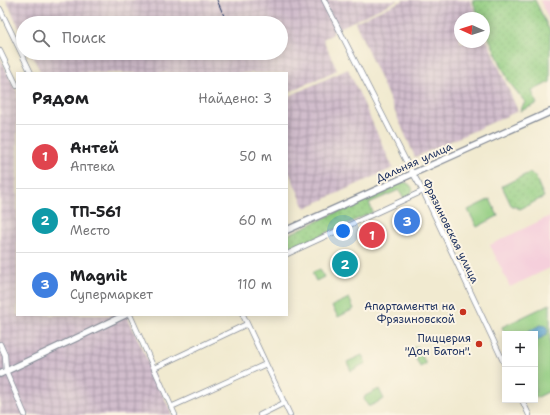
<!DOCTYPE html>
<html lang="ru">
<head>
<meta charset="utf-8">
<style>
	:root { --surface:#fff; --page:#f2f2f2; --text:#202124; --muted:#757577; --line:#e0e0e0; --accent:#2563eb }
	body { margin:0; font-family:"Shantell Sans",sans-serif; background:var(--page); color:var(--text) }
	.controls { position:absolute; right:12px; bottom:12px; display:grid; overflow:hidden; border-radius:0px; box-shadow:0 2px 10px #0003 }
	.controls button { width:36px; height:36px; display:grid; place-items:center; padding:0; border:0; border-bottom:1px solid var(--line); background:var(--surface); color:var(--text); font:20px sans-serif }
	.compass { position:absolute; left:454px; top:12px; width:36px; height:36px; border-radius:50%; background:var(--surface); box-shadow:0 2px 10px #0003; rotate:273deg }
	.you { position:absolute; left:343px; top:231px; width:14px; height:14px; margin:-10px; border:3px solid #fff; border-radius:50%; background:#1a73e8; box-shadow:0 0 0 6px #1a73e833 }
	.badge { display:grid; place-items:center; width:26px; height:26px; border-radius:50%; background:var(--accent); color:#fff; font-size:13px; font-weight:700 }
	.pin { position:absolute; translate:-50% -50%; border:2px solid #fff; box-shadow:0 1px 4px #0006 }
	.list { margin:0; padding:0; list-style:none }
	h2 { display:flex; justify-content:space-between; align-items:center; height:52px; margin:0; padding:0 16px; font-size:17px }
	h2 small { font-size:13px; font-weight:400; color:var(--muted) }
	.list li { display:grid; grid-template-columns:26px 1fr auto; gap:12px; align-items:center; box-sizing:border-box; height:64px; padding:0 16px; border-top:1px solid var(--line) }
	.list b { display:block; font-size:15px; white-space:nowrap }
	.list p { margin:0; font-size:13px; white-space:nowrap; color:var(--muted) }
	.list em { font-size:13px; font-style:normal; color:var(--muted) }
	.icon { flex:none; width:22px; height:22px; fill:none; stroke:currentColor; stroke-width:2; stroke-linecap:round; stroke-linejoin:round }
	.map { position:relative; flex:none; width:550px; height:415px; overflow:hidden }
	.search { position:absolute; background:var(--surface); box-shadow:0 2px 10px #0003; left:16px; top:16px; width:272px; height:44px; display:flex; align-items:center; gap:10px; box-sizing:border-box; padding:0 14px; border-radius:22px; color:var(--muted); font-size:15px }
	.panel { position:absolute; background:var(--surface); box-shadow:0 2px 10px #0003; left:16px; top:72px; width:272px; height:244px; border-radius:0px }
	.map>svg:first-child { display:block }
	.built { fill:#f5cfdb }
	.industrial { fill:url(#industrial-grid) }
	.grass { fill:url(#grass-dots); stroke:#567e70 }
	.park { fill:#92cd81; stroke:#567e70 }
	.water { fill:#56a2ce; stroke:#386896 }
	.lines { fill:none; stroke-linecap:round; stroke-linejoin:round }
	.minor-casing { stroke:#868c97; stroke-width:6 }
	.tertiary-casing { stroke:#868c97; stroke-width:8 }
	.minor { stroke:#fff; stroke-width:4.5 }
	.tertiary { stroke:#fff; stroke-width:5.5 }
	.rail { stroke:#1b2f5e; stroke-width:1 }
	.poi-dot { fill:#c8321e; stroke:#fcf5e5; stroke-width:1.5 }
	.labels { text-anchor:middle; stroke-width:4; stroke-linejoin:round; paint-order:stroke }
	.street-label { font-size:11px; fill:#1b2f5e; stroke:#fcf5e5 }
	.poi-label { font-size:11px; fill:#1b2f5e; stroke:#fcf5e5; text-anchor:end }
</style>
</head>
<body>
<div class="map">
<svg width="550" height="415" viewBox="0 0 550 415">
	<defs>
		<pattern id="industrial-grid" width="8" height="8" patternUnits="userSpaceOnUse"><rect width="8" height="8" fill="#d1bdcc"/><path d="M0 4h8M4 0v8" fill="none" stroke="#a99aa9"/></pattern>
		<pattern id="grass-dots" width="8" height="8" patternUnits="userSpaceOnUse"><rect width="8" height="8" fill="#92cd81"/><path d="M2 2h.1M6 6h.1" fill="none" stroke="#7db072" stroke-width="1.8" stroke-linecap="round"/></pattern>
	</defs>
	<rect width="100%" height="100%" fill="#fcf5e5"/>
	<filter id="ink" filterUnits="userSpaceOnUse"><feTurbulence type="fractalNoise" baseFrequency=".025" numOctaves="2"/><feDisplacementMap in="SourceGraphic" scale="8" xChannelSelector="R" yChannelSelector="G"/><feConvolveMatrix kernelMatrix="1 2 1 2 8 2 1 2 1" color-interpolation-filters="sRGB"/></filter>
	<filter id="wash" filterUnits="userSpaceOnUse"><feTurbulence type="fractalNoise" baseFrequency=".012" numOctaves="4" result="noise"/><feDisplacementMap in="SourceGraphic" scale="16" xChannelSelector="R" yChannelSelector="G"/><feGaussianBlur stdDeviation="0.9" result="paint"/><feColorMatrix in="noise" values="0 0 0 0 0 0 0 0 0 0 0 0 0 0 0 0 0 1.4 0 .05"/><feComposite in="paint" operator="in"/></filter>
	<g filter="url(#wash)">
		<rect width="100%" height="100%" fill="#f1ead0"/>
		<!-- built -->
		<path class="built" d="M540,0H550V23Z
			M550,216V268L510,287L490,245Z"/>
		<!-- industrial -->
		<path class="industrial" d="M6,0H398L333,31V34L323,39L337,70L287,93V73H41L31,53H281V23H23V36Z
			M404,0H470L478,18H460V42H484V33L518,111L415,157L355,22Z
			M0,58L17,92V315H127L172,415H0Z
			M348,69L393,168L305,208L287,168V97Z"/>
		<!-- grass -->
		<path class="grass" d="M472,0H535L550,31V82L532,91L537,104L520,111L525,102L509,82L484,27V18H480Z
			M529,173L535,176L544,197L520,209L511,205L502,186Z
			M403,182C410,183 416,189 410,195C409,196 405,198 404,198L399,190L369,203L373,212L287,251V235Z"/>
		<!-- park -->
		<path class="park" d="M490,199L498,216L477,227L468,210Z
			M320,269L324,277L316,281L312,273Z
			M349,298L354,309L338,317L332,306Z
			M550,304V391L536,398L535,396V334H505L502,327Z
			M417,346L426,364L420,367L411,349Z
			M362,355L366,363L351,371L347,362Z
			M379,389L384,399L370,406H368L364,399L365,396Z"/>
		<!-- water -->
		<path class="water" d="M540,325L546,326L548,331L546,335L535,342V334H527L528,332Z"/>
	</g>
	<g filter="url(#ink)">
		<g class="lines">
			<!-- minor casing -->
			<g class="minor-casing">
				<path id="minor" d="M324,0L408,165L423,191L505,365
					M0,9L31,73
					M0,51L17,86
					M287,254L423,191
					M130,315L175,415
					M243,315L290,415
					M0,344L5,355L6,371L25,415
					M154,368L247,324
					M522,400L529,415
					M171,407L266,364
					M260,415L284,403"/>
			</g>
			<!-- tertiary casing -->
			<g class="tertiary-casing">
				<path id="tertiary" d="M287,230L550,112
					M0,374L85,334L125,315"/>
			</g>
			<!-- minor -->
			<use href="#minor" class="minor"/>
			<!-- tertiary -->
			<use href="#tertiary" class="tertiary"/>
			<!-- rail -->
			<path class="rail" d="M217,0L224,16"/>
		</g>
	</g>
	<!-- markers -->
	<g class="poi-dot">
		<circle cx="463" cy="312" r="4"/>
		<circle cx="479" cy="344" r="4"/>
	</g>
	<g class="labels">
		<!-- street labels -->
		<g class="street-label">
			<text transform="translate(414 162) rotate(-24)" y="4">Дальняя улица</text>
			<text transform="translate(451 231) rotate(64)" y="4">Фрязиновская улица</text>
		</g>
		<!-- poi labels -->
		<g class="poi-label">
			<text x="455" y="310">Апартаменты на<tspan x="455" dy="13">Фрязиновской</tspan></text>
			<text x="471" y="342">Пиццерия<tspan x="471" dy="13">"Дон Батон".</tspan></text>
		</g>
	</g>
</svg>
<div class="controls">
<button>+</button>
<button>−</button>
</div>
<svg class="compass" viewBox="-18 -18 36 36"><path d="M0-13l5 13h-10z" fill="#e53935"/><path d="M0 13l5-13h-10z" fill="#757577"/></svg>
<div class="you"></div>
<div class="pin badge" style="left:372px;top:235px;background:#e0444e">1</div>
<div class="pin badge" style="left:345px;top:264px;background:#0f9aa8">2</div>
<div class="pin badge" style="left:407px;top:221px;background:#3f7fe0">3</div>
<div class="search"><svg class="icon" aria-label="search" viewBox="0 0 24 24"><circle cx="10" cy="10" r="6"/><path d="M15 15l6 6"/></svg>Поиск</div>
<section class="panel">
<h2>Рядом<small>Найдено: 3</small></h2>
<ul class="list">
<li><span class="badge" style="background:#e0444e">1</span><div><b>Антей</b><p>Аптека</p></div><em>50 m</em></li>
<li><span class="badge" style="background:#0f9aa8">2</span><div><b>ТП-561</b><p>Место</p></div><em>60 m</em></li>
<li><span class="badge" style="background:#3f7fe0">3</span><div><b>Magnit</b><p>Супермаркет</p></div><em>110 m</em></li>
</ul>
</section>
</div>
</body>
</html>
